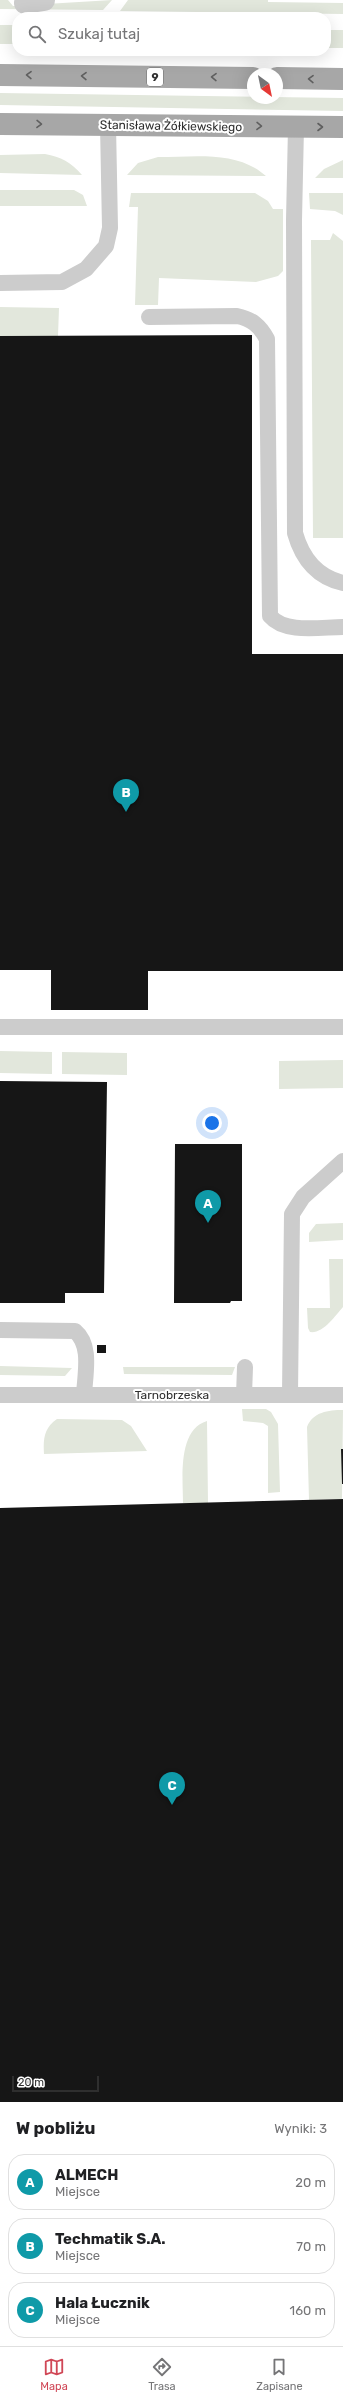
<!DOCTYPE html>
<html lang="pl">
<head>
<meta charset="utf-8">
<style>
	:root { --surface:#fff; --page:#f6f6f6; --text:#202124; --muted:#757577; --line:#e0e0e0; --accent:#d04756 }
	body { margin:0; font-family:Rubik,sans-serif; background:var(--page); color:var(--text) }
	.compass { position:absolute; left:247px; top:68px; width:36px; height:36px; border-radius:50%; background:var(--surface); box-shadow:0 4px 16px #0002; rotate:147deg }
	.scale { position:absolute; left:12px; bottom:10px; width:87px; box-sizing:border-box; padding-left:4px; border:2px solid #2f2f2f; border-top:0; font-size:11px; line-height:14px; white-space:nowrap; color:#2f2f2f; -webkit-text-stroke:3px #fff; paint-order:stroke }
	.you { position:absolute; left:212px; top:1123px; width:14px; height:14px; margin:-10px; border:3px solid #fff; border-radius:50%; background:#1a73e8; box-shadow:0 0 0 6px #1a73e833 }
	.badge { display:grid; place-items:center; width:26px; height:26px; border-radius:50%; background:var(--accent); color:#fff; font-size:13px; font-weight:700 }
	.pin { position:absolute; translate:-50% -33px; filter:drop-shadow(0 1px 2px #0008) }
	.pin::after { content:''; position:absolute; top:21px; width:14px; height:12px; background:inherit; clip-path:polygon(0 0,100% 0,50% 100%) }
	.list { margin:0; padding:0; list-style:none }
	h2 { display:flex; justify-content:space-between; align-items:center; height:52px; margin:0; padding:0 16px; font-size:17px }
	h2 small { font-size:13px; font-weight:400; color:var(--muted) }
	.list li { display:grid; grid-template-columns:26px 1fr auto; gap:12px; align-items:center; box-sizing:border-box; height:56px; margin:0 8px 8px; padding:0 8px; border:1px solid var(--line); border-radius:16px }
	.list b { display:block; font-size:15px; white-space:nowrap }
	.list p { margin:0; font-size:13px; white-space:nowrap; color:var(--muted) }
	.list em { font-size:13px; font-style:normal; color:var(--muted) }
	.icon { flex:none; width:22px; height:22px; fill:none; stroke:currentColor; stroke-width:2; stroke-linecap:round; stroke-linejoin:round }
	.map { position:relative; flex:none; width:343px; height:2102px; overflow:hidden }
	.search { position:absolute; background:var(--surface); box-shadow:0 4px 16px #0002; left:12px; right:12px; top:12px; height:44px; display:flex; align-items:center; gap:10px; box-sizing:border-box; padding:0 14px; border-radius:16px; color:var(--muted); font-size:15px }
	.sheet { height:244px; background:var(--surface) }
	nav { display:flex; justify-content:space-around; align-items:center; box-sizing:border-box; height:56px; border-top:1px solid var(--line); background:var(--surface); font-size:11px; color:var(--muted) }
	nav a { display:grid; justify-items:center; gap:2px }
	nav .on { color:var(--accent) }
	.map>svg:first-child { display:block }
	.green { fill:#e2e7dc }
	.building { fill:#161616 }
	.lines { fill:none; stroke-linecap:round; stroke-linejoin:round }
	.service { stroke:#ccc; stroke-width:16 }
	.minor { stroke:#ccc; stroke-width:22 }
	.primary { stroke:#a7a7a7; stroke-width:22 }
	.oneway { stroke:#5f5f5f }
	.labels { text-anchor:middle; stroke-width:4; stroke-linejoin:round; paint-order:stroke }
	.shield { fill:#fff; stroke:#6d6d6d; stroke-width:1 }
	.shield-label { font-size:11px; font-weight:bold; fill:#2f2f2f }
	.street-label { font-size:12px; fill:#2f2f2f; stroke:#fff }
</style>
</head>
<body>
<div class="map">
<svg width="343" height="2102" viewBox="0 0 343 2102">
	<rect width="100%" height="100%" fill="#fff"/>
	<!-- green -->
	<path class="green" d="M0,0H8L13,6L112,0L103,10L0,9Z
		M128,0H268V2L343,3V14L120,11Z
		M0,25H17V44H0Z
		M326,30H343V48H326Z
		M0,93L343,98V111L0,105Z
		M45,154C61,157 71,162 82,175L0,173V155Z
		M158,157C195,157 237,150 266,176L127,175L138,163Z
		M343,160V178H315L324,169Z
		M0,190H74L83,195L87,206H0Z
		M131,193H255L268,201L273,209H283V271L278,276L256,282L159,278L158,305H135L138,207H129Z
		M309,193H343V215L335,211L310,209Z
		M333,233L343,241V538H313L311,240H330Z
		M0,307L59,308L58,336H0Z
		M0,1051L52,1052V1074L0,1073Z
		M62,1052L127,1053V1075L62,1074Z
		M343,1060V1088L279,1089V1061Z
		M343,1223V1240L309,1242V1233L316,1224Z
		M329,1259H343V1307C335,1316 323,1334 310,1332L308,1328L307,1308H330Z
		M0,1366L72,1368L65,1376L0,1375Z
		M123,1367H235L232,1375L124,1374Z
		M242,1409H266L271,1412L278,1424L280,1492L268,1493V1426L263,1423L243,1421Z
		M343,1410L342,1499L309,1500L307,1427C313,1412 328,1410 343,1410Z
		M57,1419L122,1420L131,1426L147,1451L44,1454C43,1439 44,1428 57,1419Z
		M207,1421L208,1503H183C183,1479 177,1430 207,1421Z"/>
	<!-- building -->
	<path class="building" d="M252,335V654H343V971H148V1010H51V970H0V336Z
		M0,1081L107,1082L104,1293H65V1303H0Z
		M175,1144H242V1301H231L230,1303H174Z
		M97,1345H106V1353H97Z
		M341,1449H343V1484H342Z
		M343,1499V2102H0V1508Z"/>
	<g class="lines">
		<!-- service -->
		<path class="service" d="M296,127L294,220L295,533C302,558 317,577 343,583
			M0,283L62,282L86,269L106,246L110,228L108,125
			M149,317L237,316C252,319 260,326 267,339L270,616C285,634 321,627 343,627
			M0,1027H343
			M0,1330L75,1331C92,1345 85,1374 84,1395
			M0,1395H343
			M244,1395L245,1367
			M290,1395L292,1214L303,1197L343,1161"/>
		<!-- minor -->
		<path class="minor" d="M25,3L44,0"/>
		<!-- primary -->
		<path class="primary" d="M0,75L253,78
			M277,78L343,79
			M0,124L343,127"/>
	</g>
	<!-- one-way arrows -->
	<defs><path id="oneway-chevron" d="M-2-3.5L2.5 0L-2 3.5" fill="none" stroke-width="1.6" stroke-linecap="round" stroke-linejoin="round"/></defs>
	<g class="oneway">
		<use href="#oneway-chevron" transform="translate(29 75) rotate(-179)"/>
		<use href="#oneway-chevron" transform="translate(84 76) rotate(-179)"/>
		<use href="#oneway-chevron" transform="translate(214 77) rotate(-179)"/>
		<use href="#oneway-chevron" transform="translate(311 79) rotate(-179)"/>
		<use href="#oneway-chevron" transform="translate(39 124) rotate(1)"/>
		<use href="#oneway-chevron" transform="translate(259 126) rotate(1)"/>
		<use href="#oneway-chevron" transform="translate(320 127)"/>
	</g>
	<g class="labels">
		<!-- shield labels -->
		<rect class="shield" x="147" y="68" width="16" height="18" rx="3"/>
		<g class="shield-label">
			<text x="155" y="81">9</text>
		</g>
		<!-- street labels -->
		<g class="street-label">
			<text transform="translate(171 126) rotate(1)" y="4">Stanisława Żółkiewskiego</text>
			<text x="172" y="1399">Tarnobrzeska</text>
		</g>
	</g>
</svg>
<svg class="compass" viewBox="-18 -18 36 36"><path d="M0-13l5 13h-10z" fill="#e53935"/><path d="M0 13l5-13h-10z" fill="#757577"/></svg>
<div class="scale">20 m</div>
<div class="you"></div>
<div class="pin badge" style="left:208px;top:1223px;background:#0f9aa8">A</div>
<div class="pin badge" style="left:126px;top:812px;background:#0f9aa8">B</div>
<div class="pin badge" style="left:172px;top:1805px;background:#0f9aa8">C</div>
<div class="search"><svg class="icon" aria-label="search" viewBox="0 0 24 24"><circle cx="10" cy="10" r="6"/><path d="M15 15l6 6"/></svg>Szukaj tutaj</div>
</div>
<section class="sheet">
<h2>W pobliżu<small>Wyniki: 3</small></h2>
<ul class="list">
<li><span class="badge" style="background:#0f9aa8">A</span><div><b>ALMECH</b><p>Miejsce</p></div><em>20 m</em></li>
<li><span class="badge" style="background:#0f9aa8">B</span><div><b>Techmatik S.A.</b><p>Miejsce</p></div><em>70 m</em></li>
<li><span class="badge" style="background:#0f9aa8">C</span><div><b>Hala Łucznik</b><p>Miejsce</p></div><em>160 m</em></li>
</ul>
</section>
<nav>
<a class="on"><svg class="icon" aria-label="map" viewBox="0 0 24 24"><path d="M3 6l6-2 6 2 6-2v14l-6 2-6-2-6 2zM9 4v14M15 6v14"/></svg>Mapa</a>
<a><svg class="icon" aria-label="directions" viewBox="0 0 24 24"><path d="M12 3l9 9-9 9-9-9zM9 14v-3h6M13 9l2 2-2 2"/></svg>Trasa</a>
<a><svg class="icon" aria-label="saved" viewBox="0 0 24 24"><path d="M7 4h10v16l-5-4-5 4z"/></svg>Zapisane</a>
</nav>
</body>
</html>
